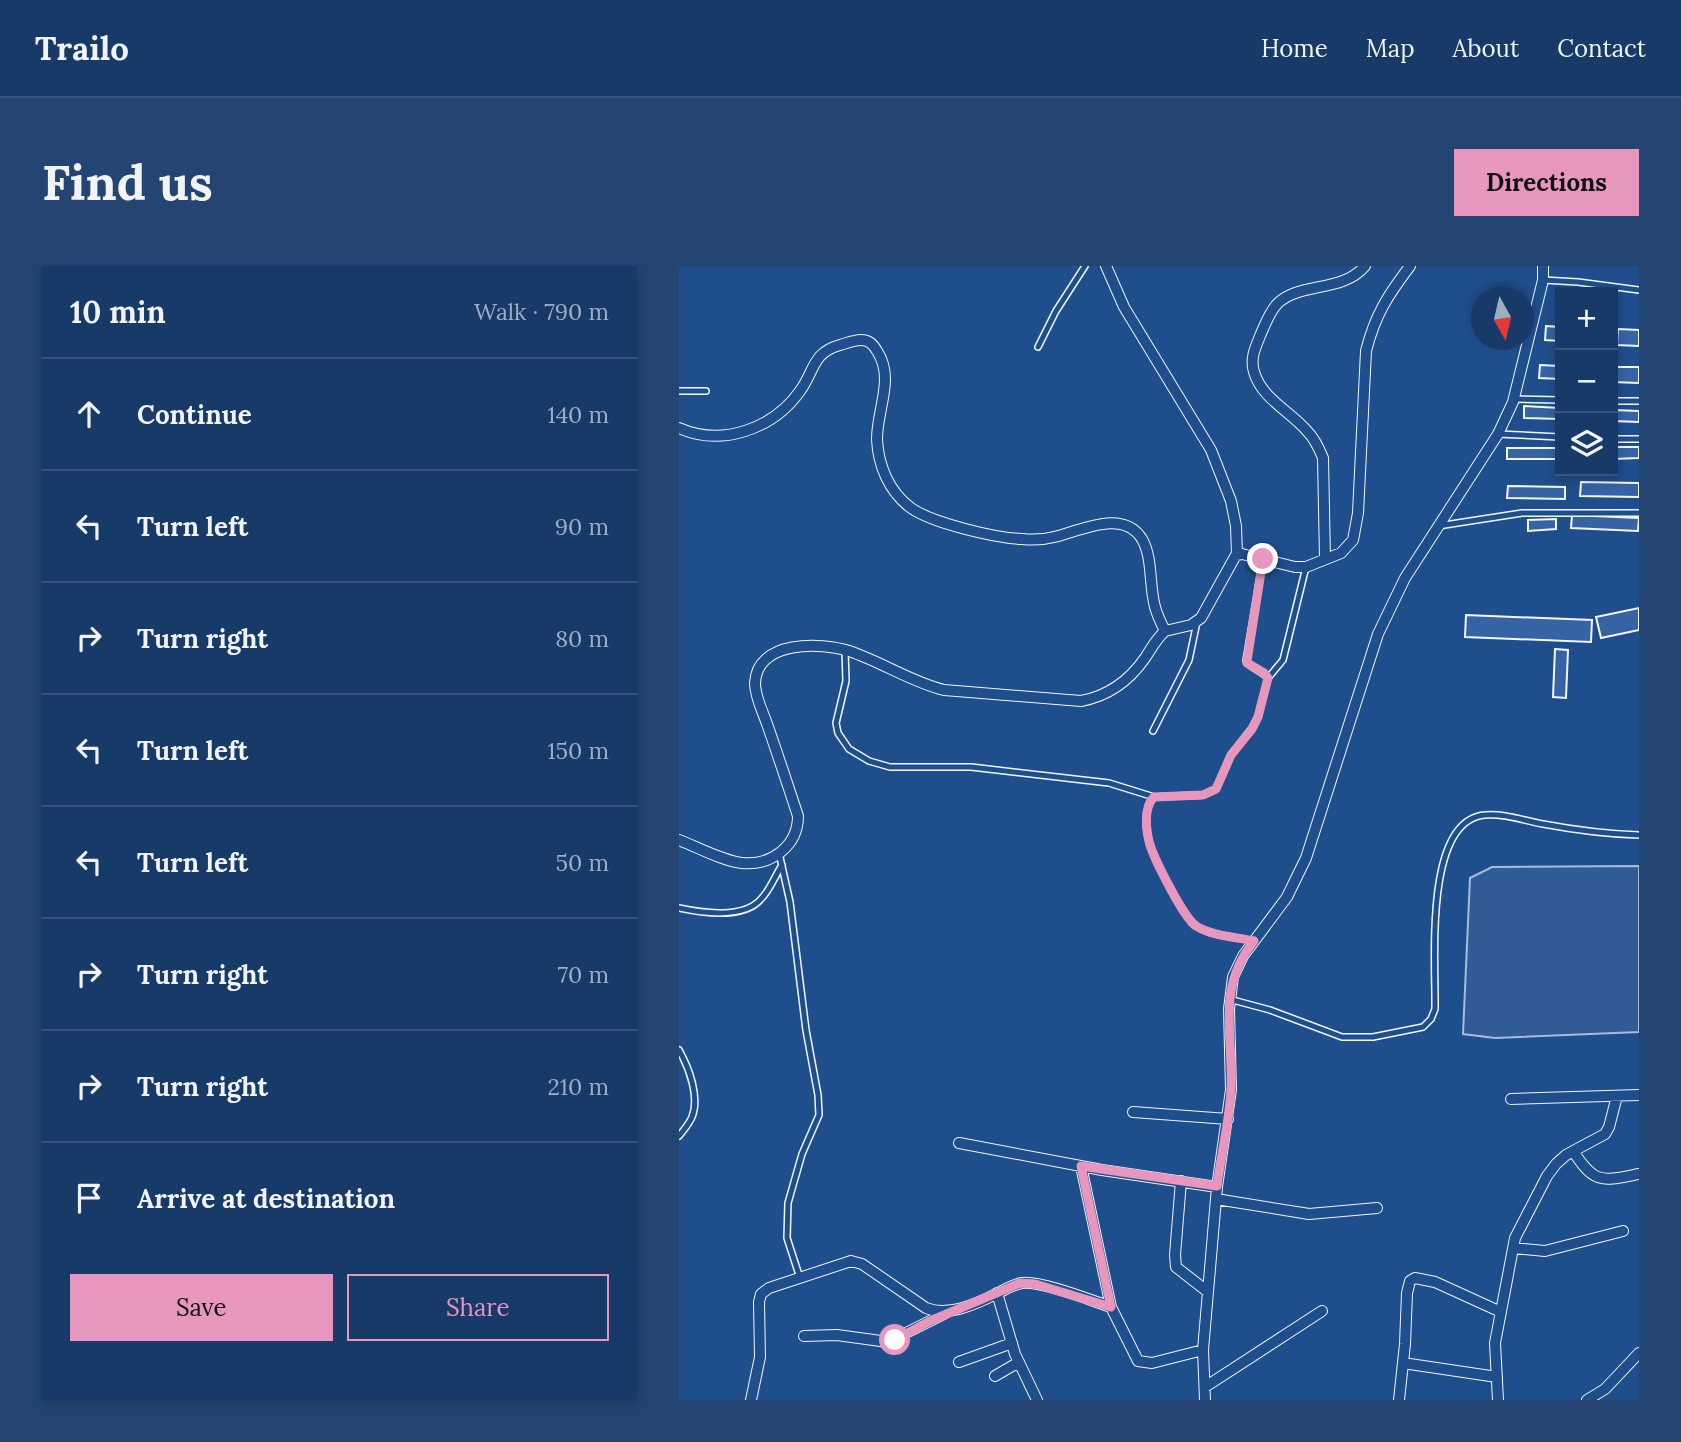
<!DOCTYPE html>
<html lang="en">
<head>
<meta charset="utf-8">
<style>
	:root { --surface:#173a69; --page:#244571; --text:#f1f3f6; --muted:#9eadc0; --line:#36547d; --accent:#e797bd }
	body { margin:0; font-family:Lora,serif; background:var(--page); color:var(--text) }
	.controls { position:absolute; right:21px; top:21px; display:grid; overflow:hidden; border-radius:0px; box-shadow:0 4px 10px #0003 }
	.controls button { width:63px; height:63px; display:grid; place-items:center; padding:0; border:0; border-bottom:2px solid var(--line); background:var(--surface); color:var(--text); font:35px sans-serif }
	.compass { position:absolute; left:792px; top:21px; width:63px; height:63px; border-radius:50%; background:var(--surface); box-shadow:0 4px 10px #0003; rotate:172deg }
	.stop { position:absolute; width:21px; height:21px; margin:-16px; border:5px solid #e797bd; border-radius:50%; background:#fff }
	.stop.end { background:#e797bd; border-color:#fff; box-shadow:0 2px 7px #0008 }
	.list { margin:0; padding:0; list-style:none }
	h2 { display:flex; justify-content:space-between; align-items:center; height:91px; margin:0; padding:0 28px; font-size:30px }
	h2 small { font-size:23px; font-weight:400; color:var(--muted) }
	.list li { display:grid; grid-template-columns:46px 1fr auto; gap:21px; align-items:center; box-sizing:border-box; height:112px; padding:0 28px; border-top:2px solid var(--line) }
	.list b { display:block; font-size:26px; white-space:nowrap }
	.list em { font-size:23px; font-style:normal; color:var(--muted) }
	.actions { display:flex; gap:14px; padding:21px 28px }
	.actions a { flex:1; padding:16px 0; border:2px solid var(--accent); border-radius:0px; text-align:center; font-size:24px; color:var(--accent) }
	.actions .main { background:var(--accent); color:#111 }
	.icon { flex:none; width:38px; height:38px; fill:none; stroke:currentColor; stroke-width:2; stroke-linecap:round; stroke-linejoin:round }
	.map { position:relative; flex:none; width:960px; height:1134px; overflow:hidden; border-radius:0px }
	header { display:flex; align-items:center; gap:42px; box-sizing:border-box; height:98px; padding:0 35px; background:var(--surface); border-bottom:2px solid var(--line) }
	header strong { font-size:33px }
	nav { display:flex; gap:38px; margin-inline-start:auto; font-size:24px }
	.intro { display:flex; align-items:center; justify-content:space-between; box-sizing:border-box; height:168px; padding:0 42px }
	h1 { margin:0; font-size:49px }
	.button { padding:18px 32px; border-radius:0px; background:var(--accent); color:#111; font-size:24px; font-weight:700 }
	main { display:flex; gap:42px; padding:0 42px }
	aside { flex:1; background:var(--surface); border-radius:0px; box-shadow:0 4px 10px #0003 }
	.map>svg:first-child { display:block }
	.built { fill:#305b95; stroke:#a8bbd7; stroke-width:2 }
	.building { fill:#3563a3; stroke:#f2f6ff; stroke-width:2 }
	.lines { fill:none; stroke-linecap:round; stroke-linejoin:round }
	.lane-casing { stroke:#f2f6ff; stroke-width:8 }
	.street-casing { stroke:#f2f6ff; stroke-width:12 }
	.lane { stroke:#1f4e8c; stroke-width:5 }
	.street { stroke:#1f4e8c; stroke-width:10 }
	.route { stroke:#e797bd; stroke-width:9 }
</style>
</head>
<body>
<header>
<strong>Trailo</strong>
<nav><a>Home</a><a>Map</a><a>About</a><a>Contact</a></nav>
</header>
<div class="intro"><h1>Find us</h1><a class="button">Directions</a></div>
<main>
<aside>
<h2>10 min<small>Walk · 790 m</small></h2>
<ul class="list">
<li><svg class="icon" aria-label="ahead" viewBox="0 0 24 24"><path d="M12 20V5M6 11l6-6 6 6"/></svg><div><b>Continue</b></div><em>140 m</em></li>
<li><svg class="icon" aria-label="left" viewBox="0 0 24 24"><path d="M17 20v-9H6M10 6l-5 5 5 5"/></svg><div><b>Turn left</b></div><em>90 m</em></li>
<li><svg class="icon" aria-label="right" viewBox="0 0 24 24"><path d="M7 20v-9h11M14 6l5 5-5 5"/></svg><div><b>Turn right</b></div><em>80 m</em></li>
<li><svg class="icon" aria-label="left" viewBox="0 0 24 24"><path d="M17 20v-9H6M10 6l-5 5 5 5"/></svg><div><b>Turn left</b></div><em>150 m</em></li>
<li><svg class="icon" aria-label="left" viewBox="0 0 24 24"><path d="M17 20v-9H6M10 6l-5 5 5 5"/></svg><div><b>Turn left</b></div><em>50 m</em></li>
<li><svg class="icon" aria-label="right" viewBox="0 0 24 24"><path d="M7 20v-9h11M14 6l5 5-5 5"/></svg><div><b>Turn right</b></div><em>70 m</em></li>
<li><svg class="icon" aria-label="right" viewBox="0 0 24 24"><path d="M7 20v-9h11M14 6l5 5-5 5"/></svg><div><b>Turn right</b></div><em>210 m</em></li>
<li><svg class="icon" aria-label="arrive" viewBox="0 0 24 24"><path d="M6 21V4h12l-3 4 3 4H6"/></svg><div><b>Arrive at destination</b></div></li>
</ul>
<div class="actions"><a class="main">Save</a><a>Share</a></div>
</aside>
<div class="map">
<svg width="960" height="1134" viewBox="0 0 960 1134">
	<rect width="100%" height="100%" fill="#1f4e8c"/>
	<!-- built -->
	<path class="built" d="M960,600V766L816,772L784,768L791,612L813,601Z"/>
	<!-- building -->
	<path class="building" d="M867,60L881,61V75L866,74Z
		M939,63L960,64V80L938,79Z
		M861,99L881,100V113L860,112Z
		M934,101H960V117L934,116Z
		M845,140L881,142V153L845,152Z
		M934,144L960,145V156L934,155Z
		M934,181H960V192L934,193Z
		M828,182H881V193H828Z
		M902,216L960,217V231L901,230Z
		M829,220L886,221V233L828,232Z
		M893,249L960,252L959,265L892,262Z
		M877,253V263L849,265V254Z
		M960,342V364L922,372L917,351Z
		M787,349L913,354L912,376L786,371Z
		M876,383L889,384L887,432L874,431Z"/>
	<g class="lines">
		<!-- lane casing -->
		<g class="lane-casing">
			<path id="lane" d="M864,14L899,16L960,24
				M359,81L377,45L406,0
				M0,125H27
				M835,133L881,134
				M934,135H960
				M819,168L881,171
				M934,173H960
				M759,260L843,247H960
				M166,384L167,415L157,457L159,467L170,483L190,495L211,501H292L430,517L475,531
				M589,412L604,394L627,301
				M474,465L510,394L518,356
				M100,587L111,636L127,764L139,829L140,849L123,888L109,937L108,972L121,1012
				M0,642C23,647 65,653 82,633C91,624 96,610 103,599
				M575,675C557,671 533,670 517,660C504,651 476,594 471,579C467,565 464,542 475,531L524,529L537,523L552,489L573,462L579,451L589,412C583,405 571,402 567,395L584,293
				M550,733L591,744L663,771H694L744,761L752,753L756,743C757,699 744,554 806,549C825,547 846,555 864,558C896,564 927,568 960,569
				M0,784C10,802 21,831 13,851C10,858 4,865 0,870"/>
		</g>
		<!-- street casing -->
		<g class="street-casing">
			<path id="street" d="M427,0L445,41L532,184L552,235L557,260L558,288H563
				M0,162C43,181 94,163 121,125C136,104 133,87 161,79C168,77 175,74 182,74C190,74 194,78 198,85C216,112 198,143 198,173C199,199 210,226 232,242C253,257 316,272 343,273C353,274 364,274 375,271C401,265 444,242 463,273C474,292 470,320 476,341C478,349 482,357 486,365
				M646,293L644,192C640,182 636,173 628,165C611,145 583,133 575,106C571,93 576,82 581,70C586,59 590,46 599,37C621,16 663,27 686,0
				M0,574C18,581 44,595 63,597C92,600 119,580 119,550C109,520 99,489 88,458C84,446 76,431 76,417C78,374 142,376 170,385C203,396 232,416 265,424L402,435C429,430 450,415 466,392C472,383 477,373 486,365L512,359L522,352L557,289L563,288L616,301H627L662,287L674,274L679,247L687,85C696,49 709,29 731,0
				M832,833L960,829
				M454,846L549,853
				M280,877L423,904L538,921
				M894,885C916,919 923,915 960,908
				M402,900L432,1041L459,1095L473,1097L524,1084
				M502,915L496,989L497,1001L529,1026
				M537,933L630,948L698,942
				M834,982L866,985L944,965
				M318,1027L336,1088L358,1134
				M125,1070L158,1069L209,1076L265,1048
				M280,1096L333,1077
				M724,1097L818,1111
				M316,1110L340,1096
				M526,1121L643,1045
				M72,1134L81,1091L80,1036L82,1028L90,1022L172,995L183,998L247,1042C270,1051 297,1038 319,1027C327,1023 333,1019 343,1017C363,1015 411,1034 432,1041
				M526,1134L524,1084L538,921L552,824L550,743L554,711L564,690L608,631L627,592L699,368L726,312L819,168L834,136L864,14V0
				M720,1134L726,1078L728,1027L731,1015L736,1012L756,1016L822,1046
				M819,1134L816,1077L836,972L868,910L877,898L887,889L926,868L930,861L938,830
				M908,1134L926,1123L960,1087"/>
		</g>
		<!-- lane -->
		<use href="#lane" class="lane"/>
		<!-- street -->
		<use href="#street" class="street"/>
	</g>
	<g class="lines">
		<!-- route -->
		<path class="route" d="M216,1074L251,1055L341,1017L356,1018L432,1041L402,900L538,920C542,889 550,857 552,825C555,769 536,724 575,675C557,671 533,670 517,660C504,651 476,594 471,579C467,565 464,542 475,531L524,529L537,523L552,489L573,463L579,451L589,412L585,407L568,397V395L584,293"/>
	</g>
</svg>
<div class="controls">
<button>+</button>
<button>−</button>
<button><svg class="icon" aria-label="layers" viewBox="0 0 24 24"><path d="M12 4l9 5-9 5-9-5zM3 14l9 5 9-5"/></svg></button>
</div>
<svg class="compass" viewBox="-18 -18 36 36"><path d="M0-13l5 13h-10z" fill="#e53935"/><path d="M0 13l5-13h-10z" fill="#9eadc0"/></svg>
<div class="stop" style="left:216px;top:1074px"></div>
<div class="stop end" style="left:584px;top:293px"></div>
</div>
</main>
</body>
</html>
